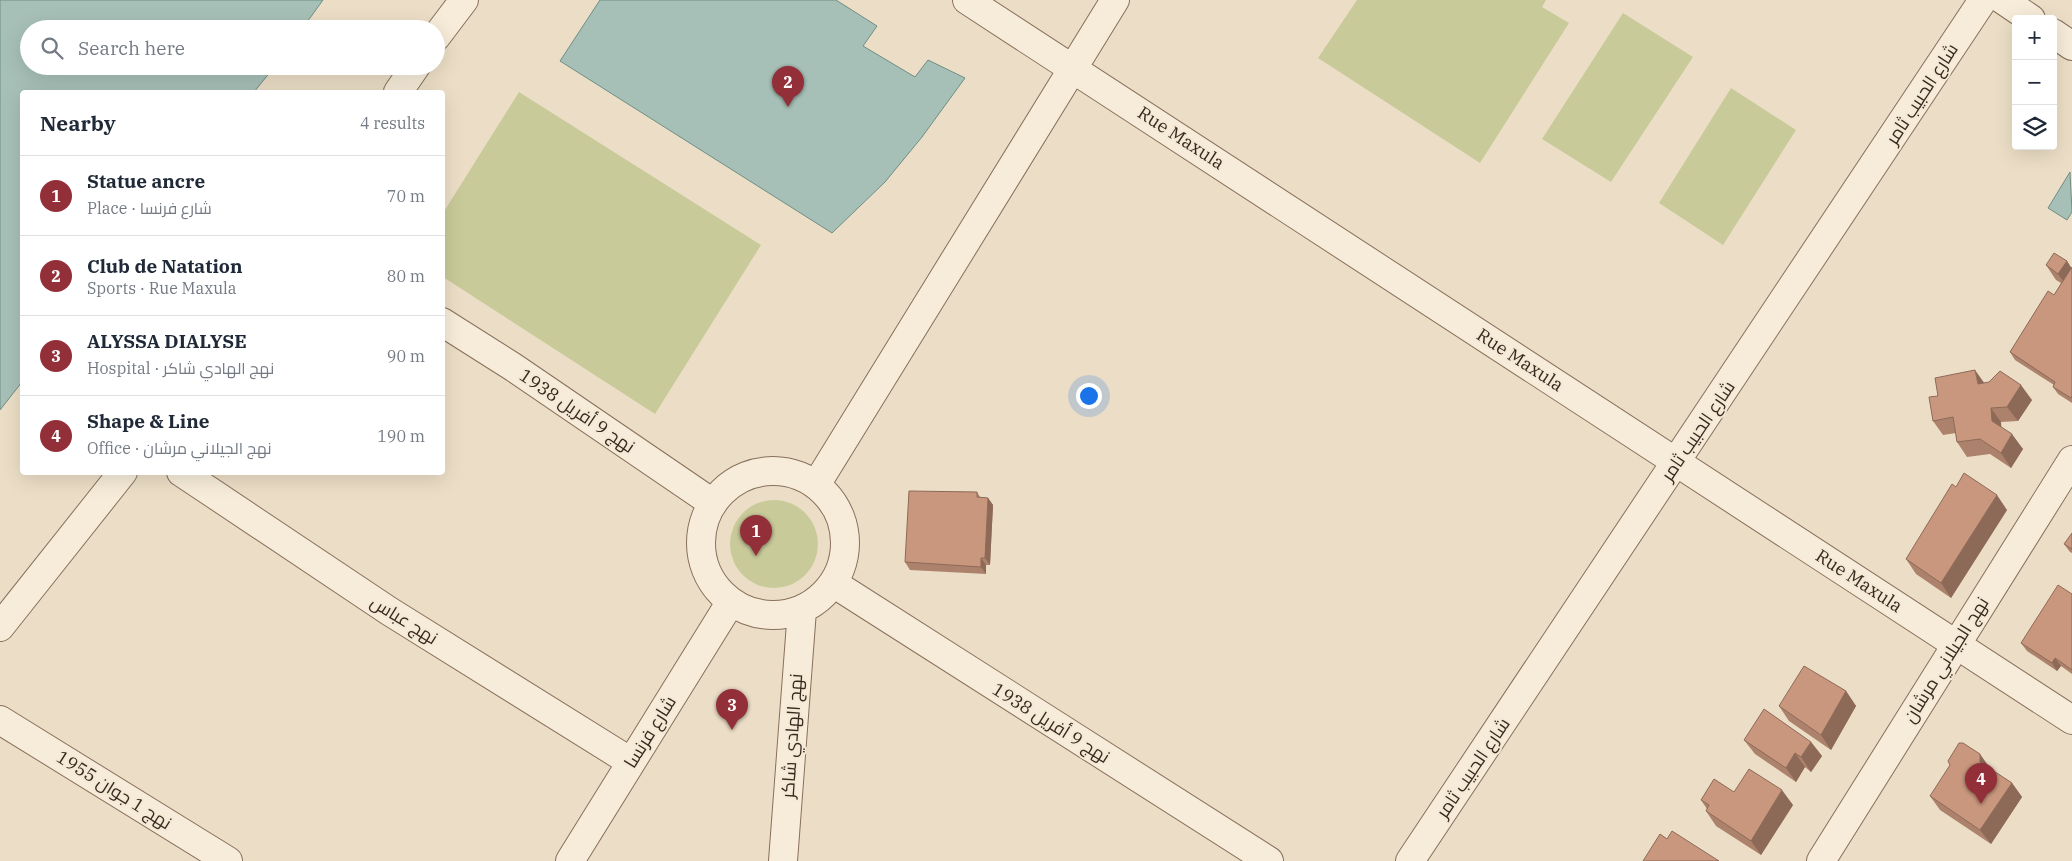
<!DOCTYPE html>
<html lang="en">
<head>
<meta charset="utf-8">
<style>
	:root { --surface:#fff; --page:#f6f6f7; --text:#1f2937; --muted:#747a83; --line:#e0e1e3; --accent:#932f38 }
	body { margin:0; font-family:"IBM Plex Serif",Cairo,serif; background:var(--page); color:var(--text) }
	.controls { position:absolute; right:15px; top:15px; display:grid; overflow:hidden; border-radius:5px; box-shadow:0 5px 20px #0002 }
	.controls button { width:45px; height:45px; display:grid; place-items:center; padding:0; border:0; border-bottom:1px solid var(--line); background:var(--surface); color:var(--text); font:25px sans-serif }
	.you { position:absolute; left:1088px; top:395px; width:18px; height:18px; margin:-12px; border:4px solid #fff; border-radius:50%; background:#1a73e8; box-shadow:0 0 0 8px #1a73e833 }
	.badge { display:grid; place-items:center; width:32px; height:32px; border-radius:50%; background:var(--accent); color:#fff; font-size:16px; font-weight:700 }
	.pin { position:absolute; translate:-50% -41px; filter:drop-shadow(0 1px 2px #0008) }
	.pin::after { content:''; position:absolute; top:26px; width:18px; height:15px; background:inherit; clip-path:polygon(0 0,100% 0,50% 100%) }
	.list { margin:0; padding:0; list-style:none }
	h2 { display:flex; justify-content:space-between; align-items:center; height:65px; margin:0; padding:0 20px; font-size:21px }
	h2 small { font-size:16px; font-weight:400; color:var(--muted) }
	.list li { display:grid; grid-template-columns:32px 1fr auto; gap:15px; align-items:center; box-sizing:border-box; height:80px; padding:0 20px; border-top:1px solid var(--line) }
	.list b { display:block; font-size:19px; white-space:nowrap }
	.list p { margin:0; font-size:16px; white-space:nowrap; color:var(--muted) }
	.list em { font-size:16px; font-style:normal; color:var(--muted) }
	.icon { flex:none; width:28px; height:28px; fill:none; stroke:currentColor; stroke-width:2; stroke-linecap:round; stroke-linejoin:round }
	.map { position:relative; flex:none; width:2072px; height:861px; overflow:hidden }
	.search { position:absolute; background:var(--surface); box-shadow:0 5px 20px #0002; left:20px; top:20px; width:425px; height:55px; display:flex; align-items:center; gap:12px; box-sizing:border-box; padding:0 18px; border-radius:28px; color:var(--muted); font-size:19px }
	.panel { position:absolute; background:var(--surface); box-shadow:0 5px 20px #0002; left:20px; top:90px; width:425px; height:385px; border-radius:5px }
	.map>svg:first-child { display:block }
	.green { fill:#c9ca9a }
	.water { fill:#a7c0b7; stroke:#6e8e84 }
	.lines { fill:none; stroke-linecap:round; stroke-linejoin:round }
	.minor-casing { stroke:#87705c; stroke-width:30 }
	.minor { stroke:#f7ecd9; stroke-width:28 }
	.wall { fill:#ad826c }
	.shaded-wall { fill:#8d6a58 }
	.building { fill:#c9977d; stroke:#8d6a58 }
	.labels { text-anchor:middle; stroke-width:4; stroke-linejoin:round; paint-order:stroke }
	.street-label { font-size:18px; fill:#38291f; stroke:#f4e9d5 }
</style>
</head>
<body>
<div class="map">
<svg width="2072" height="861" viewBox="0 0 2072 861">
	<rect width="100%" height="100%" fill="#ecdec6"/>
	<!-- green -->
	<path class="green" d="M1357,0H1546L1542,7L1569,23L1480,163L1318,58Z
		M1623,13L1693,57L1611,182L1542,139Z
		M1731,88L1796,130L1723,245L1659,203Z
		M519,92L761,245L655,414L443,277V213Z
		M730 544a44 44 0 1 1 88 0a44 44 0 1 1-88 0Z"/>
	<!-- water -->
	<path class="water" d="M0,0H323L302,29H29V66H275L254,92H22V382L0,410Z
		M600,0H836L877,26L863,46L915,77L928,60L965,78L922,137L885,182L832,233L560,61Z
		M2070,172L2072,212L2067,220L2048,208Z"/>
	<g class="lines">
		<!-- minor casing -->
		<g class="minor-casing">
			<path id="minor" d="M967,0L2072,720
				M2003,0L2031,19
				M2053,33L2072,46
				M436,37L464,0
				M398,92L416,66
				M442,322L513,367L711,502
				M701 543a72 72 0 1 1 144 0a72 72 0 1 1-144 0Z
				M181,472L389,611L631,762
				M816,485L1115,0
				M833,583L1269,861
				M0,627L123,472
				M0,720L228,861
				M570,861L730,603
				M783,861L802,610
				M1410,861L1983,0
				M1821,861L2072,460"/>
		</g>
		<!-- minor -->
		<use href="#minor" class="minor"/>
	</g>
	<!-- wall -->
	<path class="wall" d="M2067,261L2071,268L2072,267V403L2058,394L2053,387L2054,385L2015,360L2010,352L2054,295L2061,283L2056,280L2046,265Z
		M1984,383L2032,400L2018,421L2001,422V427L2023,449L2011,468L1990,454L1967,457L1957,442L1956,433L1943,435L1933,421L1938,396Z
		M1956,487L2007,510L1951,598L1916,574L1906,559Z
		M977,492L980,497L988,498L993,505L990,565H986V574L910,570L905,562Z
		M2072,533V553L2070,552L2064,544Z
		M2072,594V674L2061,666L2057,671L2027,651L2021,643Z
		M1846,691L1856,706L1831,750L1789,721L1779,706Z
		M1744,740L1811,742L1822,756L1811,772L1805,767L1796,782L1755,754Z
		M1990,769L2012,783L2022,797L1991,844L1940,810L1930,796Z
		M1734,792L1793,805L1761,855L1716,826L1706,811L1707,809L1701,800Z"/>
	<!-- shaded-wall -->
	<path class="shaded-wall" d="M2067,261L2072,269L2068,288L2058,274Z
		M1975,370L1985,384H1978Z
		M2021,385L2032,400L2018,421L2007,407Z
		M1991,408L2001,422L2002,436L1992,421Z
		M2012,434L2023,449L2011,468L2001,453Z
		M1997,495L2007,510L1951,598L1941,583Z
		M988,498L993,505L990,565L985,558Z
		M981,558L986,565V574L981,567Z
		M2055,658L2061,666L2057,671L2052,663Z
		M1846,691L1856,706L1831,750L1821,735Z
		M1811,742L1822,756L1811,772L1801,757Z
		M1795,753L1805,767L1796,782L1786,768Z
		M1980,754L1990,768L1980,762Z
		M2012,783L2022,797L1991,844L1980,830Z
		M1782,790L1793,805L1761,855L1751,841Z"/>
	<!-- building -->
	<path class="building" d="M2054,253L2067,261L2058,274L2046,265Z
		M2072,267V396L2071,398L2053,387L2055,382L2010,352L2048,291L2054,295Z
		M1975,370L1978,384L1989,382L2000,371L2021,385L2007,407L1991,408L1992,421L2012,434L2001,453L1980,439L1957,442L1953,417L1933,421L1929,397L1938,396L1935,378Z
		M1964,473L1997,495L1941,583L1906,559L1952,484L1956,487Z
		M909,491L977,492V497L988,498L985,558H981V567L905,562Z
		M2072,533V549L2064,544Z
		M2058,585L2072,594V670L2055,658L2052,663L2021,643Z
		M1804,666L1846,691L1821,735L1779,706Z
		M1764,709L1811,742L1801,757L1795,753L1786,768L1744,740Z
		M1959,743H1963L1980,754V762L2012,783L1980,830L1930,796L1950,765L1948,761Z
		M1749,769L1782,790L1751,841L1706,811L1709,805L1701,800L1714,779L1734,792Z
		M1672,831L1719,861H1643L1660,834L1667,839Z"/>
	<g class="labels">
		<!-- street labels -->
		<g class="street-label">
			<text transform="translate(1922 94) rotate(-57)" y="6">شارع الحبيب ثامر</text>
			<text transform="translate(1181 138) rotate(33)" y="6">Rue Maxula</text>
			<text transform="translate(1520 360) rotate(33)" y="6">Rue Maxula</text>
			<text transform="translate(577 411) rotate(34)" y="6">نهج 9 أفريل 1938</text>
			<text transform="translate(1698 431) rotate(-56)" y="6">شارع الحبيب ثامر</text>
			<text transform="translate(1859 581) rotate(33)" y="6">Rue Maxula</text>
			<text transform="translate(404 620) rotate(32)" y="6">نهج عباس</text>
			<text transform="translate(1946 660) rotate(-58)" y="6">نهج الجيلاني مرشان</text>
			<text transform="translate(1051 723) rotate(32)" y="6">نهج 9 أفريل 1938</text>
			<text transform="translate(650 732) rotate(-58)" y="6">شارع فرنسا</text>
			<text transform="translate(792 736) rotate(-86)" y="6">نهج الهادي شاكر</text>
			<text transform="translate(1473 768) rotate(-56)" y="6">شارع الحبيب ثامر</text>
			<text transform="translate(114 790) rotate(32)" y="6">نهج 1 جوان 1955</text>
		</g>
	</g>
</svg>
<div class="controls">
<button>+</button>
<button>−</button>
<button><svg class="icon" aria-label="layers" viewBox="0 0 24 24"><path d="M12 4l9 5-9 5-9-5zM3 14l9 5 9-5"/></svg></button>
</div>
<div class="you"></div>
<div class="pin badge" style="left:756px;top:556px">1</div>
<div class="pin badge" style="left:788px;top:107px">2</div>
<div class="pin badge" style="left:732px;top:730px">3</div>
<div class="pin badge" style="left:1981px;top:804px">4</div>
<div class="search"><svg class="icon" aria-label="search" viewBox="0 0 24 24"><circle cx="10" cy="10" r="6"/><path d="M15 15l6 6"/></svg>Search here</div>
<section class="panel">
<h2>Nearby<small>4 results</small></h2>
<ul class="list">
<li><span class="badge">1</span><div><b>Statue ancre</b><p>Place · شارع فرنسا</p></div><em>70 m</em></li>
<li><span class="badge">2</span><div><b>Club de Natation</b><p>Sports · Rue Maxula</p></div><em>80 m</em></li>
<li><span class="badge">3</span><div><b>ALYSSA DIALYSE</b><p>Hospital · نهج الهادي شاكر</p></div><em>90 m</em></li>
<li><span class="badge">4</span><div><b>Shape &amp; Line</b><p>Office · نهج الجيلاني مرشان</p></div><em>190 m</em></li>
</ul>
</section>
</div>
</body>
</html>
